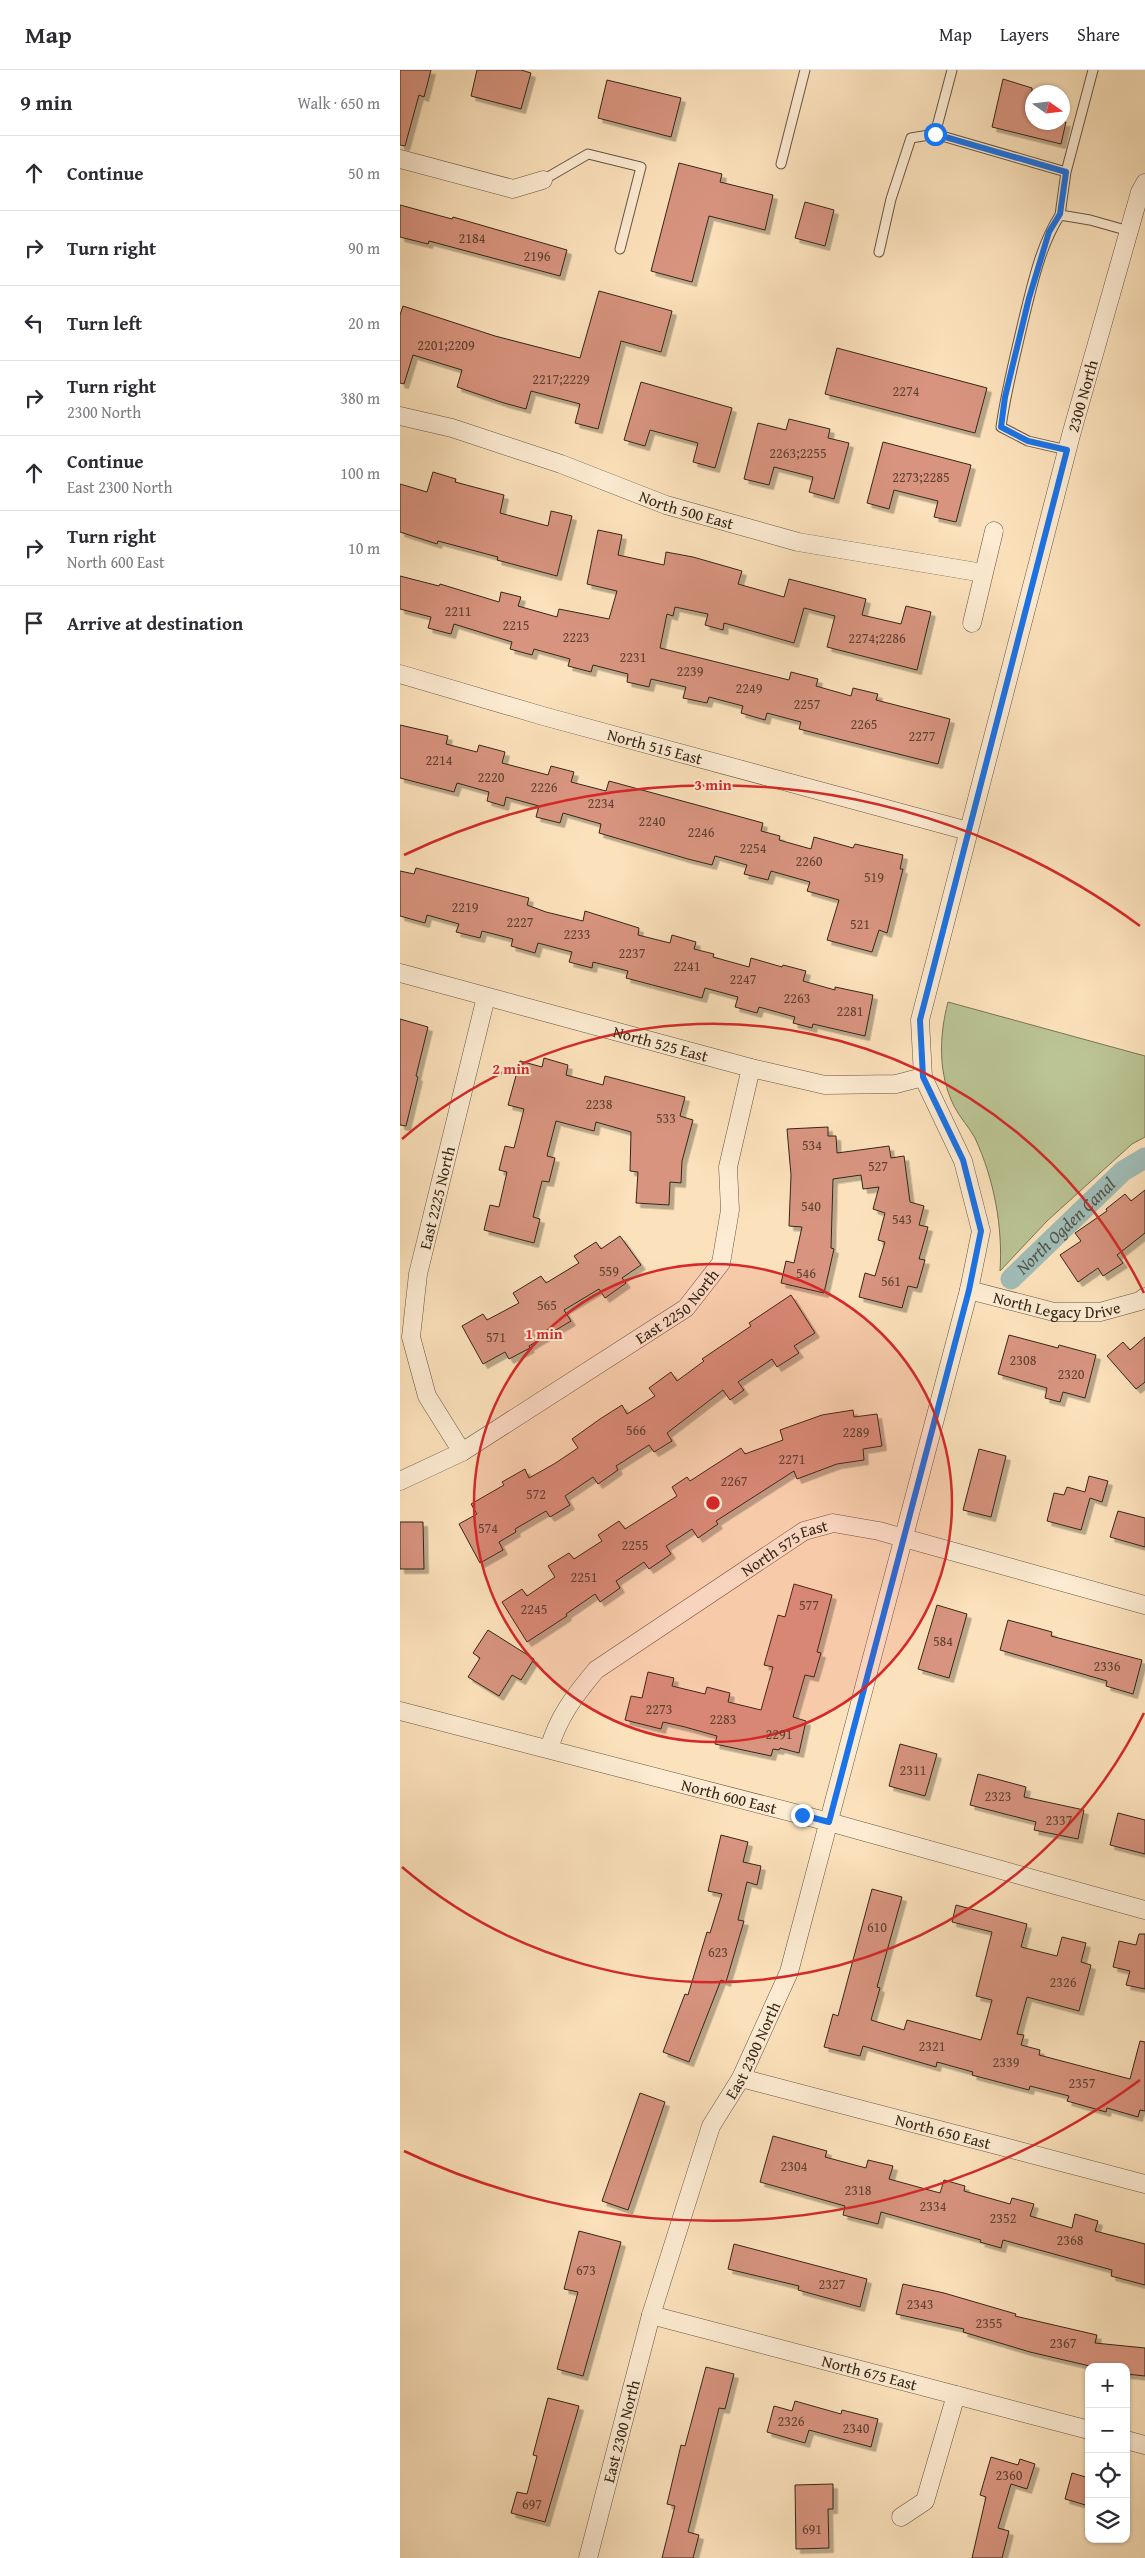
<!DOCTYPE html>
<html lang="en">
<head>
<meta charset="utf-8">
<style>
	:root { --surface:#fff; --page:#f7f7f7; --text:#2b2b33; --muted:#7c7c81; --line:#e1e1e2 }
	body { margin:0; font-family:"Gentium Book Plus",serif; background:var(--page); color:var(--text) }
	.controls { position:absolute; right:15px; bottom:15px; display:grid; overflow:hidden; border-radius:10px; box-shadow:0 1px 4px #0004 }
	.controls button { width:45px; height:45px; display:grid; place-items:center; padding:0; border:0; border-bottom:1px solid var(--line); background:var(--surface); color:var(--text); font:25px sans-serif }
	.compass { position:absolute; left:625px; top:15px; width:45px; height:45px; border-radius:50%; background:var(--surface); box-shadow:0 1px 4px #0004; rotate:104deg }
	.stop { position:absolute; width:15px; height:15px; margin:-11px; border:4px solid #1a73e8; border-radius:50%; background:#fff }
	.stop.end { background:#1a73e8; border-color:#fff; box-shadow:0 1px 5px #0008 }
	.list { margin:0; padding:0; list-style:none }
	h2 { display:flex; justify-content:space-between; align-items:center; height:65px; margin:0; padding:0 20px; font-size:21px }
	h2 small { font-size:16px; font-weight:400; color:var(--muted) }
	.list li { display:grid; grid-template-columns:32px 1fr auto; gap:15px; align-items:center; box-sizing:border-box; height:75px; padding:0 20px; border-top:1px solid var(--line) }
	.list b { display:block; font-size:19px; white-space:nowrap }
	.list p { margin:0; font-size:16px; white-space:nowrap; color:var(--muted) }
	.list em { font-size:16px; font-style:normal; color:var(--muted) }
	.icon { flex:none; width:28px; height:28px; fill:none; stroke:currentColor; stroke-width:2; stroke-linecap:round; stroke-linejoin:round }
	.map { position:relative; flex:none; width:745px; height:2488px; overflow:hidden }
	header { display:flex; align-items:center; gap:30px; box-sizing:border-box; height:70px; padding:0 25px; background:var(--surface); border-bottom:1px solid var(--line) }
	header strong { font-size:24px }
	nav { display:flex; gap:28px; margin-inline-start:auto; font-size:18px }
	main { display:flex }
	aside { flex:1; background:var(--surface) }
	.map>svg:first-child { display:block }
	.green { fill:#bbc494; stroke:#787556 }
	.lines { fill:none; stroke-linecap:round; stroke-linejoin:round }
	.canal { stroke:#a0bdb7; stroke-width:21 }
	.building { fill:#d8947f; stroke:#352617; filter:url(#shadow) }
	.lane-casing { stroke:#675540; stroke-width:11 }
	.street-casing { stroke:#675540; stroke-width:19 }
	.lane { stroke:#fdecd3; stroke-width:9 }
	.street { stroke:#fdecd3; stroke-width:18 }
	.route { stroke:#1a73e8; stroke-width:6 }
	.ring { fill:none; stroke:#d62828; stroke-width:2.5 }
	.labels { text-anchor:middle; stroke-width:4; stroke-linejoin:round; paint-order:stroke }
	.number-label { font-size:14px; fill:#5e4231 }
	.street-label { font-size:16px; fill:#352617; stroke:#fdecd3 }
	.water-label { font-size:18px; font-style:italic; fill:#555347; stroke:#fdecd3 }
	.centre { fill:#d62828; stroke:#fdecd3; stroke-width:2.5 }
	.ring-label { font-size:15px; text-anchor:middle; font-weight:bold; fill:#d62828; stroke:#fdecd3; stroke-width:4; stroke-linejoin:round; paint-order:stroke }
</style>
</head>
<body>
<header>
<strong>Map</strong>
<nav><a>Map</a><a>Layers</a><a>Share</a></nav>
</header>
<main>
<aside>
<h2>9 min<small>Walk · 650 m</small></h2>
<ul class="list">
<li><svg class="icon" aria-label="ahead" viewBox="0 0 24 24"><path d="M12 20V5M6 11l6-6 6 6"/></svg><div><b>Continue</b></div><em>50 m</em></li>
<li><svg class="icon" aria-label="right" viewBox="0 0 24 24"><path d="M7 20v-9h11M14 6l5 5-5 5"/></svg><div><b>Turn right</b></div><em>90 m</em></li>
<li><svg class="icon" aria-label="left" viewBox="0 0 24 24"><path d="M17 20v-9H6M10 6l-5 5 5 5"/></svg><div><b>Turn left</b></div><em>20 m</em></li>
<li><svg class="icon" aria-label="right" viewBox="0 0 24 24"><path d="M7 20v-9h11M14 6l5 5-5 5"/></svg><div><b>Turn right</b><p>2300 North</p></div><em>380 m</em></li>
<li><svg class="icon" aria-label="ahead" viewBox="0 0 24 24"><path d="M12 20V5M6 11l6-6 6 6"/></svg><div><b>Continue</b><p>East 2300 North</p></div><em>100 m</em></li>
<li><svg class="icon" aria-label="right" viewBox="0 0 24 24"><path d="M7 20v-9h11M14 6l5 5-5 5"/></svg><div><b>Turn right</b><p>North 600 East</p></div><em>10 m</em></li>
<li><svg class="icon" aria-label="arrive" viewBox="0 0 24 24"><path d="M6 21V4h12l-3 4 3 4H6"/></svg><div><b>Arrive at destination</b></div></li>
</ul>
</aside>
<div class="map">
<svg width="745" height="2488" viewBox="0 0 745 2488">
	<defs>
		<filter id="shadow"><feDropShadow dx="4.5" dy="4.5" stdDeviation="0" flood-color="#0004"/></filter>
	</defs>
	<rect width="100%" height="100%" fill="#fce2bc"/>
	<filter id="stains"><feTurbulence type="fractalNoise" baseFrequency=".004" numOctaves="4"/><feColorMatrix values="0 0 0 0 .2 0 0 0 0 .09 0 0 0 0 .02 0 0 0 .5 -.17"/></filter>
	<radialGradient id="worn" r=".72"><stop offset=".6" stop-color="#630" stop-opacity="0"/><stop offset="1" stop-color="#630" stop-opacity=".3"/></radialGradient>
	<!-- green -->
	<path class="green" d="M548,932L745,986V1067L732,1074L647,1151L600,1201C603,1157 594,1109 575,1068C569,1057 560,1048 554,1036C538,1004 539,966 548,932Z"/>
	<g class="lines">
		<!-- canal -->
		<path class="canal" id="s1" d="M611,1209L723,1101L745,1088"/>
	</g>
	<!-- building -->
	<path class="building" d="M0,0H31L24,27L19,25L5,76L0,75Z
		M77,0H121L131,3L121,39L71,26Z
		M603,9L632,18V52H666L661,74L592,57Z
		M207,10L281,28L271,67L198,48Z
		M279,93L322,104L320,112L373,125L365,160L309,146L292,212L251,201Z
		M405,132L434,140L425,176L395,168Z
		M0,135L52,149L53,147L167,180L160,206L29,171L28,174L0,167Z
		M199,221L272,241L261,282L221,271L198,359L175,353L180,334L131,321L126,339L104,333L57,317L62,300L13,285L4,314L0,313V245L3,236L95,266L180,288Z
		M437,278L587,318L575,363L425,324Z
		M241,312L332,338L315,398L293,392L298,373L250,360L245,376L224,370Z
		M389,349L430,359L428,368L449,373L434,429L409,422L413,407L374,397L369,415L344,409L358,353L386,360Z
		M483,372L571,395L556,452L534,447L538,431L494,420L489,439L467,433Z
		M33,402L56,409L55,412L104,425L100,443L148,456L151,441L172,446L157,506L97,490L98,487L38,471L37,474L0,462V414L27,422Z
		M198,460L222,465L218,485L264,495L266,482L293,487L342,501L338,514L384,527L389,509L466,529L462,545L501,554L506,536L531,542L517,600L427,577L435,546L404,538L394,573L324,553L323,560L305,555L308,544L275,537L273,546L267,544L260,578L389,610L391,602L418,609L416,616L451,626L453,618L478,624L476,630L550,649L538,694L399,659L401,652L367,643L365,650L341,643L343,636L309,627L307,633L283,628L286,617L251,609L249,617L227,612L228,604L193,595L191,602L168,596L170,589L134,579L132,585L110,579L112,572L54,554L51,564L28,558L31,547L0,539V506L39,516L40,514L99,532L101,522L121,527L118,536L157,547L159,539L209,549L217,521L187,514Z
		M0,655L48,666L46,674L77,682L79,675L105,682L102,693L148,705L151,696L174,702L171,712L206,721L209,711L363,753L361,761L380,766L379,770L411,779L414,767L453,778L455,774L503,785L500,799H503L487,863L479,860L472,882L427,870L439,830L407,821L410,812L371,801L368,810L344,804L347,795L315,786L312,795L288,789L199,763L201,754L163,743L160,753L136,747L139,736L106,727L104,736L87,731L89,722L57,713L54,722L0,708Z
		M16,798L129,828L127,835L146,842L183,851L185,841L239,858L238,865L270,873L272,865L296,872L294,879L314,884L313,887L349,897L351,888L382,897L383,895L406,901L403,911L435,920V917L473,925L465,966L413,954L412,958L393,953L395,947L359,937L357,943L335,937L338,927L305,918L302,928L226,908L228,901L193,892L192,898L169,892L172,882L138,873L135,883L111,876L113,869L82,861L80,868L56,862L59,854L27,845L25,853L0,846V801L14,804Z
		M0,949L28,957L16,1006L18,1007L6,1056L0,1055Z
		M144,988L168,995L166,1005L203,1015L205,1006L285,1027L280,1046L293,1050L282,1091L281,1113L270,1112L269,1135L236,1133L238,1102L230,1101L231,1062L196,1052L194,1061L156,1051L147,1086L155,1088L149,1112L142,1111L133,1147L140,1149L134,1173L84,1160L90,1135L99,1137L107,1102L99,1100L105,1076L114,1078L124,1039L108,1035L120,991L142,997Z
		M428,1057V1066H436L437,1083L489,1076L491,1088L504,1086L510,1132L524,1136L519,1155L528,1157L519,1189L525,1190L517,1218L508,1216L502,1238L459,1227L465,1203L475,1206L485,1172L478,1170L485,1143L473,1139L479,1117L463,1119L461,1105L433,1109L431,1178L434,1179L424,1223L381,1213L386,1191L394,1193L402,1157L389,1156L391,1105L387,1059Z
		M745,1120V1163L717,1185L723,1193L703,1206L698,1198L678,1212L660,1185L681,1171L675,1163L707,1141L706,1139L725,1124L731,1131Z
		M220,1166L241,1195L222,1208L226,1213L205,1228L199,1219L164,1240L171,1251L129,1276L130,1278L109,1289L105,1282L83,1294L62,1256L83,1244L87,1250L119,1233L113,1223L141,1206L146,1213L179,1193L174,1186L196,1172L201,1179Z
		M391,1225L415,1263L394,1276L399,1283L377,1297L372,1289L338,1312L344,1320L330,1330L323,1320L267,1363L272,1371L254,1382L249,1375L216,1396L218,1400L198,1414L193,1407L165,1426L170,1435L150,1447L146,1441L115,1459L116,1462L99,1472L103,1480L80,1493L59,1454L77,1444L71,1434L104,1415L102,1412L125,1399L129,1408L154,1394L178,1378L172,1369L200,1349L222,1335L227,1344L255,1326L249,1318L271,1302L277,1311L304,1291L302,1289L351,1256L349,1253Z
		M609,1265L658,1278L659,1275L696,1285L685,1328L663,1322L660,1332L645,1328L647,1318L598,1304Z
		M745,1267V1312L736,1319L707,1286L723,1272L730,1280Z
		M453,1340L454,1347L477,1344L482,1376L463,1379L464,1390L437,1394L397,1409L394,1401L316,1451L318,1454L298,1468L292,1459L266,1476L271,1484L249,1499L244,1492L216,1511L220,1518L200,1532L195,1524L166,1544L167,1546L127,1572L102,1532L122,1519L127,1526L155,1507L148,1496L169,1483L174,1489L202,1471L198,1465L219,1451L225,1459L277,1426L272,1417L287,1407L290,1411L341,1378L345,1384L383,1370L380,1360L422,1345Z
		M579,1379L606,1386L591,1447L563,1440Z
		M689,1406L708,1411L702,1432L690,1428L681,1460L647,1451L654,1423L664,1425L667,1417L685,1422Z
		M718,1441L745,1448V1477L710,1467Z
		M0,1452H23L24,1499H0Z
		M394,1514L432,1525L417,1582L421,1583L414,1607L405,1605L393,1647L406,1651L399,1683L380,1678L379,1680L373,1679L371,1686L315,1674L317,1666L285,1657L263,1652L261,1659L225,1650L231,1626L242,1628L248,1602L274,1608L272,1616L305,1624L307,1617L330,1623L328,1632L361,1640L373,1597L364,1595L378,1545L385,1547Z
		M537,1535L567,1544L549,1608L518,1599Z
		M608,1550L652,1562L651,1566L742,1590L733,1624L706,1616L707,1611L600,1580Z
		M88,1560L134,1589L121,1610L112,1605L99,1626L68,1607L80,1588L73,1583Z
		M500,1674L537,1684L525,1726L489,1716Z
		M578,1704L626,1717L624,1727L684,1740L678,1769L634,1760L636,1752L570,1735Z
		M718,1743L745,1750V1784L710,1775Z
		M321,1765L348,1772L343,1792L361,1796L357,1815L347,1812L338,1850L344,1851L326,1912L321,1910L289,1992L263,1982L285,1924L288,1925L307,1862L310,1863L322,1824L308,1821Z
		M472,1819L502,1827L477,1917L480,1918L471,1950L504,1960L507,1950L581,1970L592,1930L576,1926L592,1862L552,1852L556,1835L627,1854L621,1877L657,1886L662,1867L686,1873L681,1892L691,1895L679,1941L627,1927L617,1964L624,1965L621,1975L640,1980L639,1985L730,2009L740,1971L745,1972V2041L740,2040L738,2047L707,2038L706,2042L667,2031L669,2026L630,2016L629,2020L572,2005L573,2002L537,1992L536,1997L463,1976L460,1986L424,1977L433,1944L438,1946Z
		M739,1864H745V1919L726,1915L730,1901L713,1897L719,1871L736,1875Z
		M240,2023L265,2032L228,2140L202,2131Z
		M373,2066L427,2081L425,2087L466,2098L468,2090L493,2096L489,2109L540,2123L544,2110L565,2116L564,2121L610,2134L612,2128L634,2134L630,2146L672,2158L675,2144L698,2151L695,2161L745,2174V2215L711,2206L712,2200L603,2170L601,2178L580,2172L581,2170L481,2142L478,2154L443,2145L445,2136L360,2112Z
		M179,2161L221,2172L183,2306L157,2299L178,2222L164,2219Z
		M334,2174L467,2209L460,2237L398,2220L399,2216L328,2199Z
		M503,2214L544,2223L616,2244L615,2246L697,2265L695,2273L745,2278V2306L726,2304V2297H694L630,2282L563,2262L564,2259L496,2244Z
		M306,2297L334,2304L325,2339L319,2338L288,2462L299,2465L293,2488H262L275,2436L267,2434L281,2375L285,2376Z
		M148,2328L179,2336L145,2452L111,2443L117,2422L127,2424L137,2386L133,2385Z
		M395,2331L441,2344L442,2340L478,2349L471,2377L409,2360L405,2373L367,2362L374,2336L392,2341Z
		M591,2387L618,2395L620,2389L635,2394L627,2419L611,2414L598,2458L609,2461L602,2488H572L586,2427L580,2425Z
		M672,2403L689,2408V2436L665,2429Z
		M433,2414V2439H428L429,2478L396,2479L395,2415Z"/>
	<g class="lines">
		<!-- lane casing -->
		<g class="lane-casing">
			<path id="lane" d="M535,64L552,0
				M381,94L405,0
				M143,110L188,84L241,97L220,179
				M660,145L666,102L693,0
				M479,182L491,129L511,68L535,64L666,102
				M667,380L628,371L601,357C606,321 615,287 623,252C632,216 640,176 660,145L690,150L729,161"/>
		</g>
		<!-- street casing -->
		<g class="street-casing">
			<g id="street">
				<path d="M0,89L113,119L143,110"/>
				<path id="s2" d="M0,346L52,358L161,394L266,435L398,472L583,503"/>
				<path d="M572,553L594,461"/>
				<path id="s3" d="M0,604L143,646L568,761"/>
				<path id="s4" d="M0,903L351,998L425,1015L496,1014L523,1007"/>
				<path id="s5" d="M569,1220L654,1242H700L740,1231L745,1227"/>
				<path id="s6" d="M62,1382L27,1326L11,1267L18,1204L86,927"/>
				<path id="s7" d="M0,1411L62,1382L286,1238L321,1193L330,1140L328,1097L351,998"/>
				<path id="s8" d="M0,1641L429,1752L745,1840"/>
				<path id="s9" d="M149,1679C158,1647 175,1625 196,1600L404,1461L433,1453L479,1461L745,1535"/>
				<path id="s10" d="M341,2008L745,2114"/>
				<path id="s11" d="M251,2245L689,2360"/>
				<path d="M726,2370L745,2375"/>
				<path d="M501,2447L525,2431L556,2325"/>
				<path id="s12" d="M188,2488L251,2245L311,2056L341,2008L389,1902L569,1220L581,1161L563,1091L523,1007L520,950L671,365L740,122L745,113"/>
			</g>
		</g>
		<!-- lane -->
		<use href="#lane" class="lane"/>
		<!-- street -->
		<use href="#street" class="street"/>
	</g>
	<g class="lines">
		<!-- route -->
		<path class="route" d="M402,1745L429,1752L569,1220L581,1161L563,1090L523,1007L520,950L667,380L628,371L601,357L605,327L629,228L649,162L660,144L666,102L535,64"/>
	</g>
	<!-- distance rings -->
	<circle cx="313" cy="1433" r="239" fill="#d62828" fill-opacity=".12"/>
	<g class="ring">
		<circle cx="313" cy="1433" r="239"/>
		<path d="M744 1643A479 479 0 0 1 2 1797M2 1069A479 479 0 0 1 744 1223"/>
		<path d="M740 2010A718 718 0 0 1 4 2081M4 785A718 718 0 0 1 740 856"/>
	</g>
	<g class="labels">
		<!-- number labels -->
		<g class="number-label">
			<text x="72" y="173">2184</text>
			<text x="137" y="191">2196</text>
			<text x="46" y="280">2201;2209</text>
			<text x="161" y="314">2217;2229</text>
			<text x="506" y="326">2274</text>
			<text x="398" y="388">2263;2255</text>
			<text x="521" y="412">2273;2285</text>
			<text x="58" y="546">2211</text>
			<text x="116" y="560">2215</text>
			<text x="176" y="572">2223</text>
			<text x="477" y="573">2274;2286</text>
			<text x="233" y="592">2231</text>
			<text x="290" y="606">2239</text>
			<text x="349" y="623">2249</text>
			<text x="407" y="639">2257</text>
			<text x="464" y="659">2265</text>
			<text x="522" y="671">2277</text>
			<text x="39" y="695">2214</text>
			<text x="91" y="712">2220</text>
			<text x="144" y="722">2226</text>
			<text x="201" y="738">2234</text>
			<text x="252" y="756">2240</text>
			<text x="301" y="767">2246</text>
			<text x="353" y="783">2254</text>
			<text x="409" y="796">2260</text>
			<text x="474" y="812">519</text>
			<text x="65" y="842">2219</text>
			<text x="120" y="857">2227</text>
			<text x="460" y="859">521</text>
			<text x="177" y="869">2233</text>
			<text x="232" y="888">2237</text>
			<text x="287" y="901">2241</text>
			<text x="343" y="914">2247</text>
			<text x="397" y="933">2263</text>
			<text x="450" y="946">2281</text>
			<text x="199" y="1039">2238</text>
			<text x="266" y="1053">533</text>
			<text x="412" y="1080">534</text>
			<text x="478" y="1101">527</text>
			<text x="411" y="1141">540</text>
			<text x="502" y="1154">543</text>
			<text x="209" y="1206">559</text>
			<text x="406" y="1208">546</text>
			<text x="491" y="1216">561</text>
			<text x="147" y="1240">565</text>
			<text x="96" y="1272">571</text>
			<text x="623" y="1295">2308</text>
			<text x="671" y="1309">2320</text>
			<text x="236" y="1365">566</text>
			<text x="456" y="1367">2289</text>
			<text x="392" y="1394">2271</text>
			<text x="334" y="1416">2267</text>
			<text x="136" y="1429">572</text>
			<text x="88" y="1463">574</text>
			<text x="235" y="1480">2255</text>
			<text x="184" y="1512">2251</text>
			<text x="409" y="1540">577</text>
			<text x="134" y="1544">2245</text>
			<text x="543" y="1576">584</text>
			<text x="707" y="1601">2336</text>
			<text x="259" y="1644">2273</text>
			<text x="323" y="1654">2283</text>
			<text x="379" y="1669">2291</text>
			<text x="513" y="1705">2311</text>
			<text x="598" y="1731">2323</text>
			<text x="659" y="1755">2337</text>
			<text x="477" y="1862">610</text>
			<text x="318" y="1887">623</text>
			<text x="663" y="1917">2326</text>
			<text x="532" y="1981">2321</text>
			<text x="606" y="1997">2339</text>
			<text x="682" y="2018">2357</text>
			<text x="394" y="2101">2304</text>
			<text x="458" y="2125">2318</text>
			<text x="533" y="2141">2334</text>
			<text x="603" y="2153">2352</text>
			<text x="670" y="2175">2368</text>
			<text x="186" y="2205">673</text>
			<text x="432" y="2219">2327</text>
			<text x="520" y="2239">2343</text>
			<text x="589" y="2258">2355</text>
			<text x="663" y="2278">2367</text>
			<text x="391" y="2356">2326</text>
			<text x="456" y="2363">2340</text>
			<text x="609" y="2410">2360</text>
			<text x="132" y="2439">697</text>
			<text x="412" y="2464">691</text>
		</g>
		<!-- street labels -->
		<g class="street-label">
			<text dy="6" stroke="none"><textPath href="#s12" startOffset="2255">2300 North</textPath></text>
			<text dy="6" stroke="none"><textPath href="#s2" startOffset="302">North 500 East</textPath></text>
			<text dy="6" stroke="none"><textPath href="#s3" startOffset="265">North 515 East</textPath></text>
			<text dy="6" stroke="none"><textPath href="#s4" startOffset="270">North 525 East</textPath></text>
			<text dy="6" stroke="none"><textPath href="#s6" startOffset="269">East 2225 North</textPath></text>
			<text dy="6" stroke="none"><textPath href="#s5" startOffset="90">North Legacy Drive</textPath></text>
			<text dy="6" stroke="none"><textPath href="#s7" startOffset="329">East 2250 North</textPath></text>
			<text dy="6" stroke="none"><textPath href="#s9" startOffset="318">North 575 East</textPath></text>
			<text dy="6" stroke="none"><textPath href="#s8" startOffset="340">North 600 East</textPath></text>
			<text dy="6" stroke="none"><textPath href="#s12" startOffset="536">East 2300 North</textPath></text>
			<text dy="6" stroke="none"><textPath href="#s10" startOffset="209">North 650 East</textPath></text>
			<text dy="6" stroke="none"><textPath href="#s11" startOffset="226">North 675 East</textPath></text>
			<text dy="6" stroke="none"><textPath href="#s12" startOffset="131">East 2300 North</textPath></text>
		</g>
		<!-- water labels -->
		<g class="water-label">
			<text dy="6" stroke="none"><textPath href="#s1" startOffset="76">North Ogden Canal</textPath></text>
		</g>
	</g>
	<circle cx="313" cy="1433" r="8" class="centre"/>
	<g class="ring-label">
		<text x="313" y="720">3 min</text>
		<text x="111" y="1004">2 min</text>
		<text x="144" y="1269">1 min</text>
	</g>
	<rect width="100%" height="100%" filter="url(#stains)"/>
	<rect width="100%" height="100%" fill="url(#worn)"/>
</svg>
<div class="controls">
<button>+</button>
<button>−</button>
<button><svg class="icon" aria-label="locate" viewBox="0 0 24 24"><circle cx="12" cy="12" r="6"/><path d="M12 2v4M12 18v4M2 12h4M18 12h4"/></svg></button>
<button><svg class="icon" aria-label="layers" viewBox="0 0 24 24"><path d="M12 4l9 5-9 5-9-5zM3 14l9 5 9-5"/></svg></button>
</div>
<svg class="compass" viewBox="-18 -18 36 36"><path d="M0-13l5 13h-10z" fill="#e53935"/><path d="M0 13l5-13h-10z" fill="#7c7c81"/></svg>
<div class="stop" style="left:535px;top:64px"></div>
<div class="stop end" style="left:402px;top:1745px"></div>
</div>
</main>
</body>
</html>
